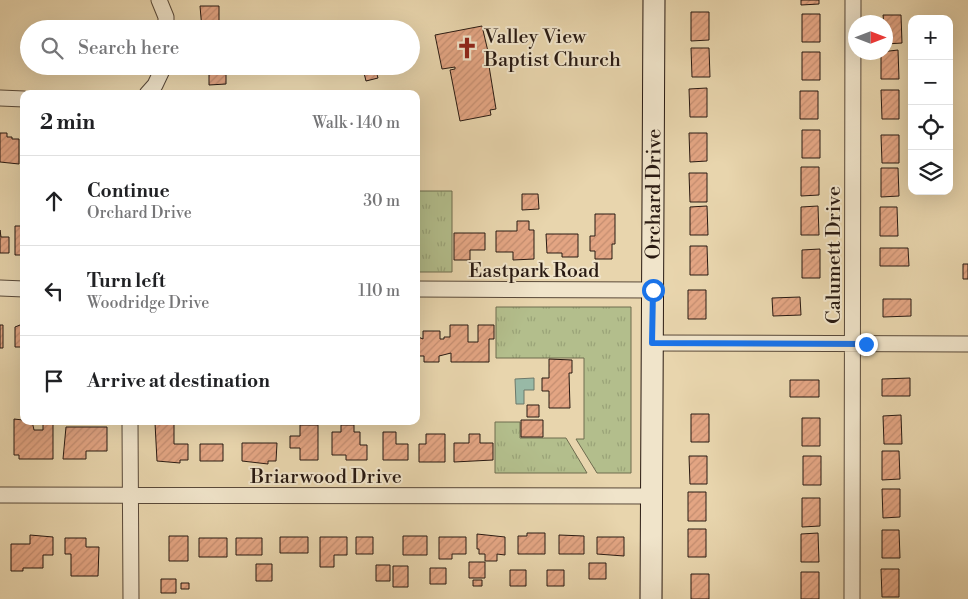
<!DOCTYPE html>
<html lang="en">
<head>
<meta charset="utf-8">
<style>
	:root { --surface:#fff; --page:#f6f6f6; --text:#202124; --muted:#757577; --line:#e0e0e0 }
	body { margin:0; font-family:"Libre Bodoni",serif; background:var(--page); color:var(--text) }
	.controls { position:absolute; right:15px; top:15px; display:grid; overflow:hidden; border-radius:10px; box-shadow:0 5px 20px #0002 }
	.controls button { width:45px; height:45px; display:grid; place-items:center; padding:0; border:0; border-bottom:1px solid var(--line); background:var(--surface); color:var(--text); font:25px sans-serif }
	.compass { position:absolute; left:848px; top:15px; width:45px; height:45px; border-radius:50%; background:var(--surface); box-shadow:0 5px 20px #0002; rotate:90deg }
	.stop { position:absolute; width:15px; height:15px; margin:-11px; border:4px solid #1a73e8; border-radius:50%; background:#fff }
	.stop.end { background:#1a73e8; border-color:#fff; box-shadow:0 1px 5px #0008 }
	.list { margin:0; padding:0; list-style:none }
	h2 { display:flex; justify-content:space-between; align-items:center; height:65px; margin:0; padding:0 20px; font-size:21px }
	h2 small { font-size:16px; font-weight:400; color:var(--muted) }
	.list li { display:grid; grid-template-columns:32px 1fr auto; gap:15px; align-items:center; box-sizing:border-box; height:90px; padding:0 20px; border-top:1px solid var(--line) }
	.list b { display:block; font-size:19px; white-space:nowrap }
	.list p { margin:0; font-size:16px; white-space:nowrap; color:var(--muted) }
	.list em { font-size:16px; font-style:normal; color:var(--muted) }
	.icon { flex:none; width:28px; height:28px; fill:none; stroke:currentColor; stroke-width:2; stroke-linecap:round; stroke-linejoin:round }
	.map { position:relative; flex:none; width:968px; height:599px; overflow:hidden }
	.search { position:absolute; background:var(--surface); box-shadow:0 5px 20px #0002; left:20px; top:20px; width:400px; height:55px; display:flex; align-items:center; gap:12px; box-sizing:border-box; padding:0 18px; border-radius:28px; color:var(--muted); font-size:19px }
	.panel { position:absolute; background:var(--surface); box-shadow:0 5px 20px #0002; left:20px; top:90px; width:400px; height:335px; border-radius:10px }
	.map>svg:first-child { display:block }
	.grass { fill:url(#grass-tufts); stroke:#6e6c4f }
	.water { fill:#98b9a6; stroke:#6c796b }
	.building { fill:url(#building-hatch); stroke:#291a12 }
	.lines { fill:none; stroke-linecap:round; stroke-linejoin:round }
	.street-casing { stroke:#594939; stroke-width:17 }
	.secondary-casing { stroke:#291a12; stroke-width:23 }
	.street { stroke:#f0e4ca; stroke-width:15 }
	.secondary { stroke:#f0e4ca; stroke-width:21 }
	.route { stroke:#1a73e8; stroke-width:6 }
	.labels { text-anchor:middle; stroke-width:4; stroke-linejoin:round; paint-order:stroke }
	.poi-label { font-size:20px; fill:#291a12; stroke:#f0e4ca; text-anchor:start }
	.street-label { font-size:20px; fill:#291a12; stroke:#f0e4ca }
</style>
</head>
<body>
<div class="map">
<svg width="968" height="599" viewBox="0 0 968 599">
	<defs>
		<pattern id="grass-tufts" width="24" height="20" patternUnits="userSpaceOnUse" patternTransform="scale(1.25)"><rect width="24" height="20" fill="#b3be8c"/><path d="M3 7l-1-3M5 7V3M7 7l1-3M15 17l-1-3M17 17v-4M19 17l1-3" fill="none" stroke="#9aa378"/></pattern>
		<pattern id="building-hatch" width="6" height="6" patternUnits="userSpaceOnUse" patternTransform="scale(1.25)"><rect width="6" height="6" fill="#e3a583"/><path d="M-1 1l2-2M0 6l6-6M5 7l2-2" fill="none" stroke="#c38d70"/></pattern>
	</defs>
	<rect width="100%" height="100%" fill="#e8d5ad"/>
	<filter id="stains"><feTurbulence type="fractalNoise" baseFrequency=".004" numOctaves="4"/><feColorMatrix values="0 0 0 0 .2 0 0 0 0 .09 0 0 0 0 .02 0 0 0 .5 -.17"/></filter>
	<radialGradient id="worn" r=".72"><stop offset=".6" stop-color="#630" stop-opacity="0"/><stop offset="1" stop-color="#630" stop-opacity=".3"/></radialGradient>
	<!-- grass -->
	<path class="grass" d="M416,191H452V272H416Z
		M496,307H631V473H597L576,439H584V358H496Z
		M495,422H520V438H566L587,473H495Z"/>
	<!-- water -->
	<path class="water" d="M534,378V390H524V404H516L515,379Z"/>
	<!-- building -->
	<path class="building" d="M801,0H819V4L801,5Z
		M200,6H219V29H202Z
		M691,12H709V40L691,41Z
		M802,14H820V42H802Z
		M883,15H901L902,43L886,44Z
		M99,21L125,28V29H97Z
		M482,26L490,60H488L496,109L490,110L491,115L460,121L450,70L455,69V67L442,69L435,35Z
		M691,48H709L710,77H692Z
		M898,50L899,79H881V52Z
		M802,52H820V80H802Z
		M209,66H226V84L209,85Z
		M376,71L378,78L366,81L364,73Z
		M707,88V117H690L689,89Z
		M881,90H899V119H882Z
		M800,91H818V119H800Z
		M802,130H820V158H802Z
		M0,133H7V137H12V139H19V164L0,162Z
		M689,133H707V161L690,162Z
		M881,135H899V163H882Z
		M801,167H819V195L801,196Z
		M881,168H898L899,196L881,197Z
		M689,173H707V202H690Z
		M522,194H538L539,209L522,210Z
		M707,206L708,235H690V207Z
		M818,206L819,235H801V207Z
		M880,207H897L898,236H880Z
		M595,214H615V244H612V259H595V251H590V236H595Z
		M517,221H529V230H534V259L513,260V252H496V231H517Z
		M15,226H24V255H15Z
		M0,230L1,237H9V253H0Z
		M454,233H485V250H470V260H454Z
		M546,234H578V257H562V253H547Z
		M690,246H707L708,275H690Z
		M880,248H908L909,266H880Z
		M820,249V278H802V250Z
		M963,264H968V279H963Z
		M688,290H706V319H688Z
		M800,297L801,315L773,316L772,298Z
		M883,299H911V316L883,317Z
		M0,325H3V348H0Z
		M20,325H24V358H22V347H15V327Z
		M450,325H468V342H478V325H494V339H489V362H451V353L439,356V362H424V356H419V352H416V336L423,339V331H440V339H444V337H450Z
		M549,359L572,360V373H569L570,408H549V391H542V378H549Z
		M910,378V396H882V379Z
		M790,380H819V397H790Z
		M527,405H539V417H527Z
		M691,414H709V442H691Z
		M901,415L902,444H884L883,416Z
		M802,418H820V446H802Z
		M14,419L32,421L34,430H43V424H53V459H19V455H14Z
		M521,420H543V437H521Z
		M158,421H174V444H188V460H180V463L157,461L155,423Z
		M219,421H234V424H219Z
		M300,425H318V460H300V448H290V436H300Z
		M341,425H354V432H360V445H367V460H346V455H332V432H341Z
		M66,427H107V451H86V459H63Z
		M383,432H396V444H408V460H383Z
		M426,434H445V462H419V444H426Z
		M469,434H480V443H493V460L454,462V443H469Z
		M242,443H277L276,461H268V464L242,461Z
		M200,444H223V461H200Z
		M882,451H899L900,479L882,480Z
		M689,456H707V484H690Z
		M803,456H821V485H803Z
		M882,489H900V517L883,518Z
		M688,492H706V521H688Z
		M802,498H820V526L802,527Z
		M688,529H706V557H688Z
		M882,530H899L900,558H882Z
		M527,533H545V554H518V536H527Z
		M818,533L819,562H801V534Z
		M477,534L505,537V555L497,554V561H485V554H479V549H477Z
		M30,535L53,537V555H43V568H23V571H11V544H30Z
		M559,535L584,536V554H559Z
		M169,536H188V561H169Z
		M403,536H427V555H403Z
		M280,537H308V553H280Z
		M320,537H347V555H334V567H320Z
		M356,537H373V554H356Z
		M439,537H466V554H452V559H439Z
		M597,537H624V556L597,554Z
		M65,538H86V547H99L98,576H71V554H65Z
		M199,538H227V557H199Z
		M236,538H262V555H236Z
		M469,562H485V578H469Z
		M589,563H606V579H589Z
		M256,564H272V581H256Z
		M376,565H390V581H376Z
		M393,566H408V587H393Z
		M430,568H446V584H430Z
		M881,569H899V597H882Z
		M510,570H526V586H510Z
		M547,570H564V586H547Z
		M801,572H819V599H801Z
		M691,574H709V599H691Z
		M161,579H176V593H161Z
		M473,580H482V586H473Z
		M181,583H189V589H181Z"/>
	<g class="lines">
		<!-- street casing -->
		<g class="street-casing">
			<path id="street" d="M159,0L166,17V29
				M147,94L155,85L164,66
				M0,98L24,99
				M0,288L24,289
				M416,289L653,290
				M652,343L968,344
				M130,421L131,599
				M0,495L652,496
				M852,599L853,0"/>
		</g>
		<!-- secondary casing -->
		<g class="secondary-casing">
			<g id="secondary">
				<path id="s1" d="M651,599L654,0"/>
			</g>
		</g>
		<!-- street -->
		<use href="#street" class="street"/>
		<!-- secondary -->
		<use href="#secondary" class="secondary"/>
	</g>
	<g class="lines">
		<!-- route -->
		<path class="route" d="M653,290L652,343L866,344"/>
	</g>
	<!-- icons -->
	<defs>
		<g id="church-bare" transform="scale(1.725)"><path d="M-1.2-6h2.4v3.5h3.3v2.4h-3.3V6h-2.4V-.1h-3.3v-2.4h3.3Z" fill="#8f2418" stroke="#f0e4ca" stroke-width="2.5" paint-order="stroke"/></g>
	</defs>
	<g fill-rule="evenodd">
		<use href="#church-bare" x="467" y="48"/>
	</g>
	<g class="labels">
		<!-- poi labels -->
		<g class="poi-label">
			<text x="484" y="43">Valley View<tspan x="484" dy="23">Baptist Church</tspan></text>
		</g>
		<!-- street labels -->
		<g class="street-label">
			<text dy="7" stroke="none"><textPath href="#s1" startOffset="405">Orchard Drive</textPath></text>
			<text transform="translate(833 255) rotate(-90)" y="7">Calumett Drive</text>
			<text x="534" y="277">Eastpark Road</text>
			<text x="326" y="483">Briarwood Drive</text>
		</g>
	</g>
	<rect width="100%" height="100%" filter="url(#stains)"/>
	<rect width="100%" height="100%" fill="url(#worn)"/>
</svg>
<div class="controls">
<button>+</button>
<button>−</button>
<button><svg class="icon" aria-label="locate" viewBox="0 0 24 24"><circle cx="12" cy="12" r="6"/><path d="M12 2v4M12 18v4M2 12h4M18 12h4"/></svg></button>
<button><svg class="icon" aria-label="layers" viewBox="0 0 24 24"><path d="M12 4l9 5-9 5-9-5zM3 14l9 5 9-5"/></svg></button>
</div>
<svg class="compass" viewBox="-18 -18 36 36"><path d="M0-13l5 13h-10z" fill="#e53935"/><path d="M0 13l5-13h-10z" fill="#757577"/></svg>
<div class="stop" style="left:653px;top:290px"></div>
<div class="stop end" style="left:866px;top:344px"></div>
<div class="search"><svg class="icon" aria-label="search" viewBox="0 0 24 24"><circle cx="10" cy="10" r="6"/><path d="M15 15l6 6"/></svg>Search here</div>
<section class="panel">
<h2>2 min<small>Walk · 140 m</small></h2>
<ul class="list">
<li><svg class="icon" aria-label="ahead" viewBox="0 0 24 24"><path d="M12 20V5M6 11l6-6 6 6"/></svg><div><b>Continue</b><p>Orchard Drive</p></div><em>30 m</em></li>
<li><svg class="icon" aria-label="left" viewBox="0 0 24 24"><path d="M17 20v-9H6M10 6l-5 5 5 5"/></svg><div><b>Turn left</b><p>Woodridge Drive</p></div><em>110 m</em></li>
<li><svg class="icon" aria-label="arrive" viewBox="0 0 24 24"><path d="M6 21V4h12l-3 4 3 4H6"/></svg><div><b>Arrive at destination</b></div></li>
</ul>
</section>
</div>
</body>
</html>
